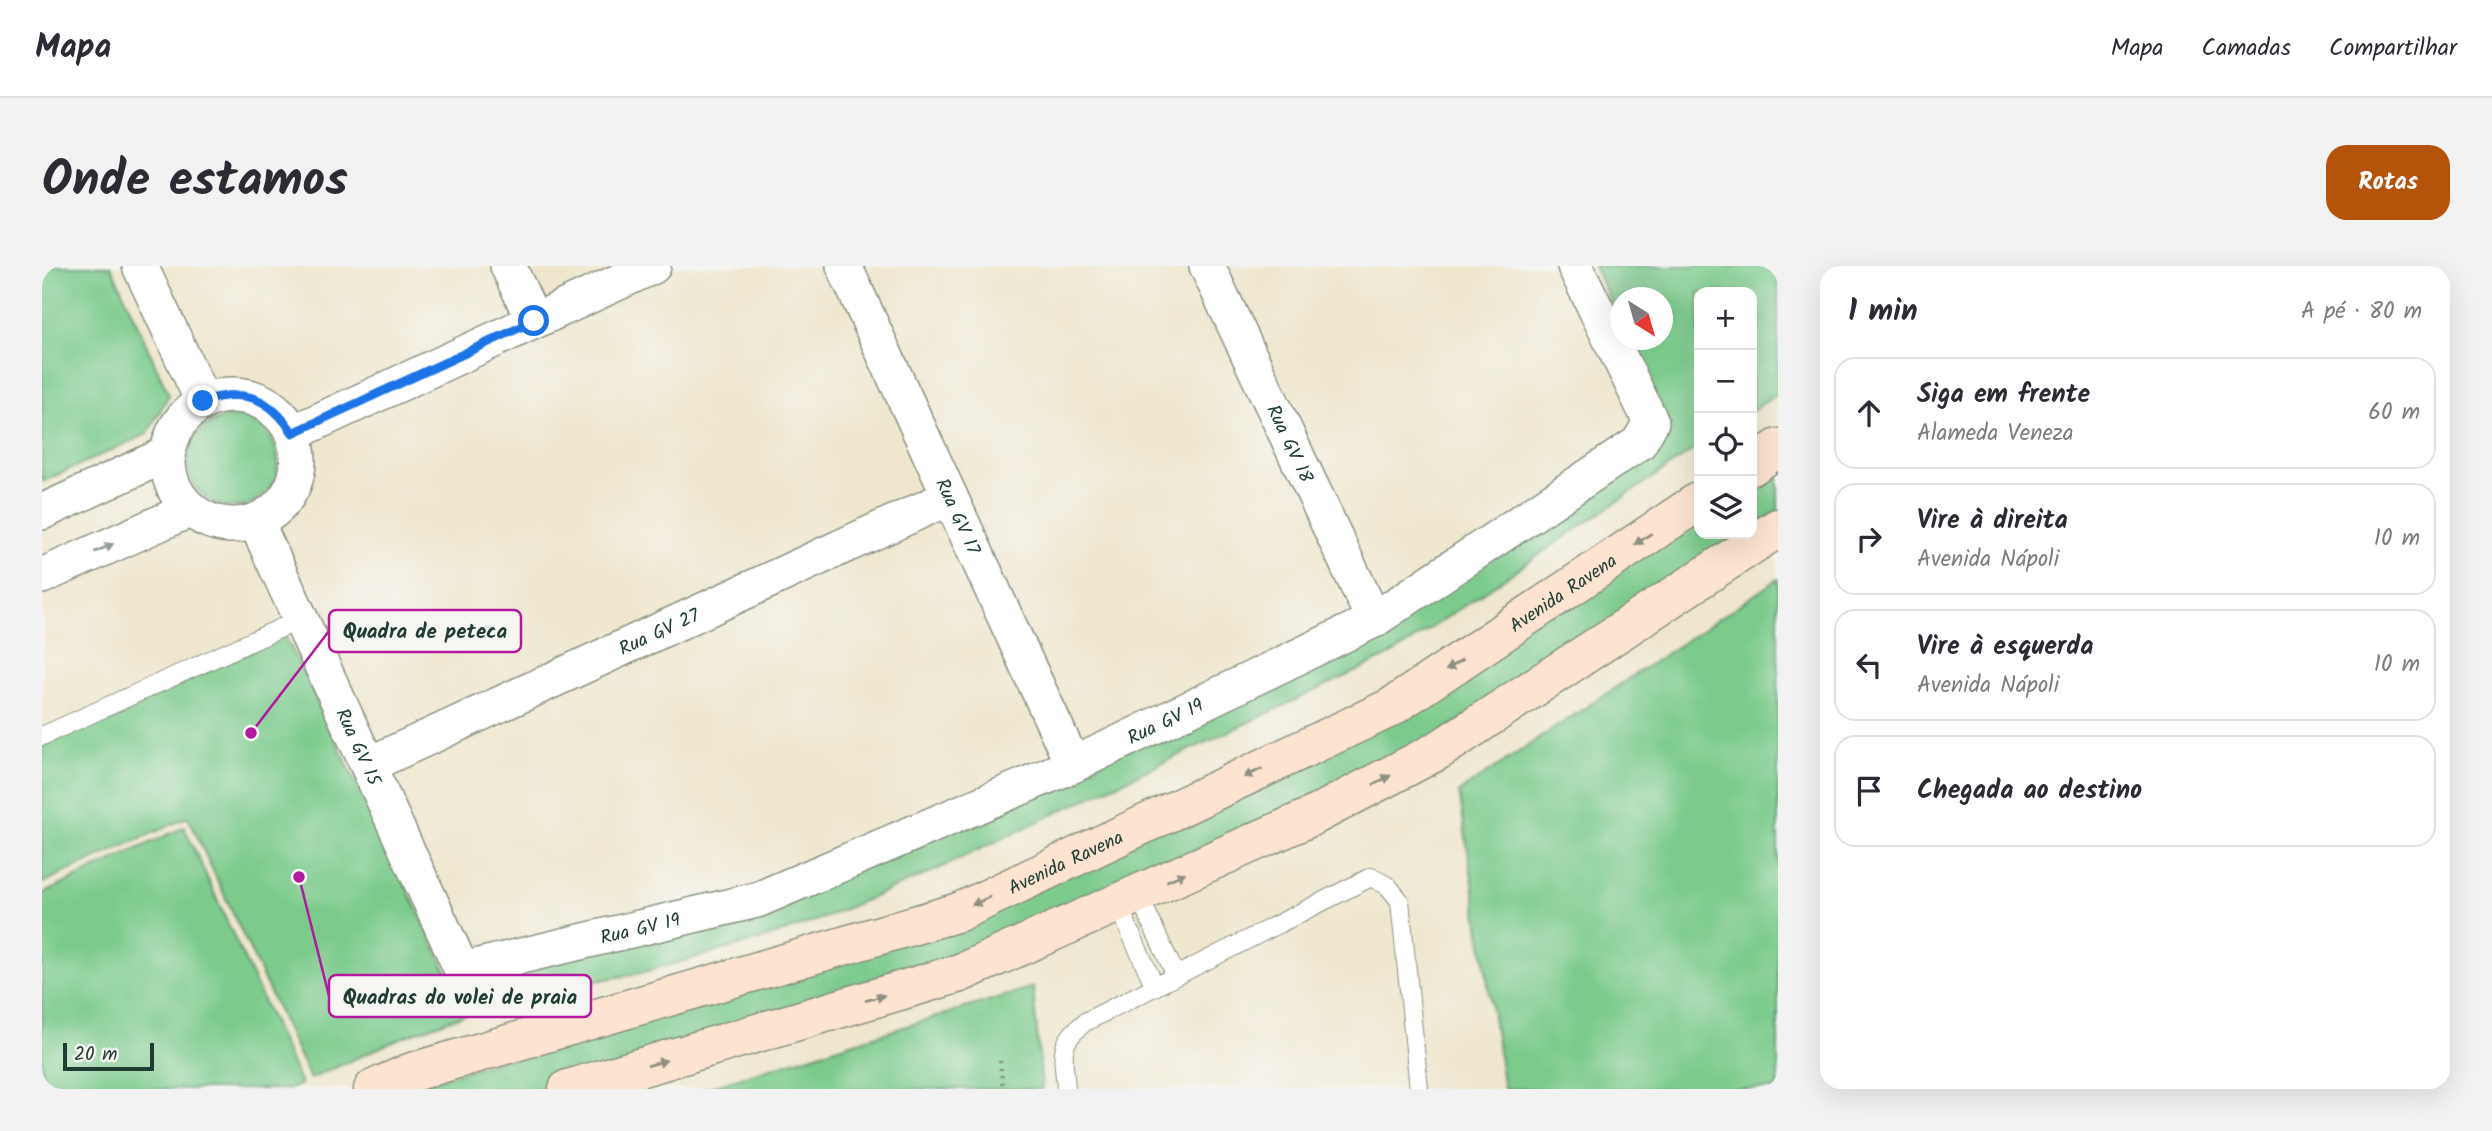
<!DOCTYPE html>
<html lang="pt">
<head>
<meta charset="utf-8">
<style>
	:root { --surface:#fff; --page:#f2f2f3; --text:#2b2b33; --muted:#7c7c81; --line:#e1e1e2; --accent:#b45309 }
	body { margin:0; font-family:Kalam,sans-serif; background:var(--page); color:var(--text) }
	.controls { position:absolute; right:21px; top:21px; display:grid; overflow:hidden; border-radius:14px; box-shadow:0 7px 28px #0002 }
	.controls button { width:63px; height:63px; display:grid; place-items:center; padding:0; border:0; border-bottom:2px solid var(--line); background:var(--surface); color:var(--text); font:35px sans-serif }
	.compass { position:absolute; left:1568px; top:21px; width:63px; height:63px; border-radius:50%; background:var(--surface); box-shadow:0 7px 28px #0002; rotate:143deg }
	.scale { position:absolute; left:21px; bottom:18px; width:91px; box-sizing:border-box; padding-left:7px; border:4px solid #1f3d34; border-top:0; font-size:19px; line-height:24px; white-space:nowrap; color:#1f3d34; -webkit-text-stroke:5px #f6f6f2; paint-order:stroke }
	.stop { position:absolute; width:21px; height:21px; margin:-16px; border:5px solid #1a73e8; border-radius:50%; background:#fff }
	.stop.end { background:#1a73e8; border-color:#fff; box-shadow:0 2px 7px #0008 }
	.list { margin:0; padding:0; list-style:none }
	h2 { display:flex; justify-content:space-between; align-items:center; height:91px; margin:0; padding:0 28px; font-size:30px }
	h2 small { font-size:23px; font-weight:400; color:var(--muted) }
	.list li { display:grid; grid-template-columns:46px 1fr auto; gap:21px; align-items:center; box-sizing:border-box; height:112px; margin:0 14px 14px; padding:0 14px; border:2px solid var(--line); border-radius:21px }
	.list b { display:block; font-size:26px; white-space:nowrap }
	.list p { margin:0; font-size:23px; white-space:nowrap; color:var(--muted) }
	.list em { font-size:23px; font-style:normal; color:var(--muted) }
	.icon { flex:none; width:38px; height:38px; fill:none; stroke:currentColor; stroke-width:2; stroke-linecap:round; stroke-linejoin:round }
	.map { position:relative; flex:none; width:1736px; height:823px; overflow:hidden; border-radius:21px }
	header { display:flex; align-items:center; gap:42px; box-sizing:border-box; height:98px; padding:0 35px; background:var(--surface); border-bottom:2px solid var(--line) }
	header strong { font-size:33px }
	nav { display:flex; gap:38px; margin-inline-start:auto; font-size:24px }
	.intro { display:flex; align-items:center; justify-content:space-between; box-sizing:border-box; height:168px; padding:0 42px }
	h1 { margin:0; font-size:49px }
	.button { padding:18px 32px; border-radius:21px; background:var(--accent); color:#fff; font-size:24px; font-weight:700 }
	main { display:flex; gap:42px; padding:0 42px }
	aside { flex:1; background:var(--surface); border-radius:21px; box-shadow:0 7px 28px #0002 }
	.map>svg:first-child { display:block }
	.green { fill:#7bcb8c; stroke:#4d8460; stroke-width:2 }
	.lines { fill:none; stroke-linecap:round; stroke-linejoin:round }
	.service-casing { stroke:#879280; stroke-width:20 }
	.minor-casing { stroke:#879280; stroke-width:38 }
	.secondary-casing { stroke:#879280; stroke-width:41 }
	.path { stroke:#879280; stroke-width:4.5; stroke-dasharray:2 5; stroke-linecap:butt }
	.service { stroke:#fff; stroke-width:18 }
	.minor { stroke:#fff; stroke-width:35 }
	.secondary { stroke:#fde4d1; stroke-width:38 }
	.oneway { fill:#8e9082 }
	.oneway2 { fill:#8f9e9a }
	.route { stroke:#1a73e8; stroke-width:9 }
	.labels { text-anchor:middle; stroke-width:5; stroke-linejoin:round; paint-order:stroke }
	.street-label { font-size:19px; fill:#1f3d34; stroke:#f6f6f2 }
	.leader { fill:none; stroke:#b5179e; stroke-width:2.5 }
	.callout-dot { fill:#b5179e; stroke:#f6f6f2; stroke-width:2.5 }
	.callout { fill:#f6f6f2; stroke:#b5179e; stroke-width:2.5 }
	.callout-label { font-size:21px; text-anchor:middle; font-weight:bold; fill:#1f3d34 }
</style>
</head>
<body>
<header>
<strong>Mapa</strong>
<nav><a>Mapa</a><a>Camadas</a><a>Compartilhar</a></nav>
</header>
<div class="intro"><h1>Onde estamos</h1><a class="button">Rotas</a></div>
<main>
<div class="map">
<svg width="1736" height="823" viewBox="0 0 1736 823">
	<rect width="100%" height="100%" fill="#f6f6f2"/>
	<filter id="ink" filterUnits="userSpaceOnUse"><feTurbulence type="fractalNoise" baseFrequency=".0143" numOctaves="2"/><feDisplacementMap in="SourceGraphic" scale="14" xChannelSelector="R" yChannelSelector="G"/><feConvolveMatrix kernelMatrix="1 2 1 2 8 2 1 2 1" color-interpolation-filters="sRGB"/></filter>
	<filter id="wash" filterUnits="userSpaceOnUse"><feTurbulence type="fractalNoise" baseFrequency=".00686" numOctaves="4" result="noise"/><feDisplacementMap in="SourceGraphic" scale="28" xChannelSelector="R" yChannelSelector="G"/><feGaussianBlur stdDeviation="1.57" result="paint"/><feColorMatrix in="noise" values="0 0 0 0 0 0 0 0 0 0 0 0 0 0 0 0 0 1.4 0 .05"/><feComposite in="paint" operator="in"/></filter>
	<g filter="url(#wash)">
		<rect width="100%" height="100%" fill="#efe6cd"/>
		<!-- green -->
		<path class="green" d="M0,0H69L127,129L105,168L0,216Z
			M1552,0H1736V127L1710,145V26H1657V180L1351,388L885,608L779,653L724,672L598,707L533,719L469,734L406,754L359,772L268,813L146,551L0,617V480L243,369L410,716L715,647L1034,510L1595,193L1587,74H1620V32H1578V56Z
			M146 196a45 45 0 1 1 90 0a45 45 0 1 1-90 0Z
			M1736,202V244L1710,262V219Z
			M1657,253V268H1701L1360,492L885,708L499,823H363L917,656Z
			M1736,313V823H1462L1417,526Z
			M142,561L259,818L248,823H0V628Z
			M991,721L1000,823H661Z"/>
	</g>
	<g filter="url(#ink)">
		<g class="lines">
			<!-- service casing -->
			<g class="service-casing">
				<path id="service" d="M0,470L259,353
					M1096,628L1134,710
					M1075,637L1113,721
					M1024,823C1022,790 1014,779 1043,756L1329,611L1346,620L1358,635L1377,823"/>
			</g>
			<!-- minor casing -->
			<g class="minor-casing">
				<g id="minor">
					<path d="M98,0L161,135"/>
					<path d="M466,0L492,55"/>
					<path id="s1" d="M802,0L1031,499"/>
					<path id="s2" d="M1165,0L1332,354"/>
					<circle cx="191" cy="194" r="65"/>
					<path d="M251,167L611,0"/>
					<path d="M0,246L125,188"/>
					<path id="s3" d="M214,256L420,704L715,634L1031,499L1332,354L1597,177L1609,156L1533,0"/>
					<path d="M0,310L147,244"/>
					<path id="s4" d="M326,499L908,231"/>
				</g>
			</g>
			<!-- secondary casing -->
			<g class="secondary-casing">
				<g id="secondary">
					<path d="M1710,200L1736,182"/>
					<path id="s5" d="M331,823L367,807L917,646L1348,442L1657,235"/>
					<path d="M526,823L918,707L1271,550L1397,484L1736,262"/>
				</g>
			</g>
			<!-- path -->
			<path class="path" d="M958,795L961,823"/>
			<!-- service -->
			<use href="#service" class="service"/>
			<!-- minor -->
			<use href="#minor" class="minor"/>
			<!-- secondary -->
			<use href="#secondary" class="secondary"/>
		</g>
		<!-- one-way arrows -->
		<defs><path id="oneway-solid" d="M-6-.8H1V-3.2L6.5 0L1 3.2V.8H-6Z" transform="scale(1.75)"/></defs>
		<g class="oneway">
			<use href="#oneway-solid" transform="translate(1601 273) rotate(146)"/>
			<use href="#oneway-solid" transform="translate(1412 399) rotate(146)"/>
			<use href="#oneway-solid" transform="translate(1211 507) rotate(155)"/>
			<use href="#oneway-solid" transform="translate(1340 514) rotate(-28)"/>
			<use href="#oneway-solid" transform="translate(1134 611) rotate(-24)"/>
			<use href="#oneway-solid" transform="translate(939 635) rotate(155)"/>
			<use href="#oneway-solid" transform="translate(833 732) rotate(-16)"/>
			<use href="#oneway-solid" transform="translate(615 797) rotate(-16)"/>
		</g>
		<use class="oneway2" href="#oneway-solid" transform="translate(62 282) rotate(-24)"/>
	</g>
	<g class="lines" filter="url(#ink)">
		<!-- route -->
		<path class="route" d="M161,135C203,122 227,131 251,167L492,55"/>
	</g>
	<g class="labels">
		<!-- street labels -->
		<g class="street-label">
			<text dy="7" stroke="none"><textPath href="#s2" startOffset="196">Rua GV 18</textPath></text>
			<text dy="7" stroke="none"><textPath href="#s1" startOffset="275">Rua GV 17</textPath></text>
			<text dy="7" stroke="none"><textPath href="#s5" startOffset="1297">Avenida Ravena</textPath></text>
			<text dy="7" stroke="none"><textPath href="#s4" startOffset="320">Rua GV 27</textPath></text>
			<text dy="7" stroke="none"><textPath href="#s3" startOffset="1242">Rua GV 19</textPath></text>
			<text dy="7" stroke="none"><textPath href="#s3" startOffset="247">Rua GV 15</textPath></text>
			<text dy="7" stroke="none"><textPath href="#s5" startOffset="730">Avenida Ravena</textPath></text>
			<text dy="7" stroke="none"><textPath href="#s3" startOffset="676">Rua GV 19</textPath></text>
		</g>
	</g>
	<!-- callouts -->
	<path class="leader" d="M209 467L287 365M257 611L287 730"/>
	<g class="callout-dot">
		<circle cx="209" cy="467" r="7"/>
		<circle cx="257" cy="611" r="7"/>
	</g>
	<g class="callout">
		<rect x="287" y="344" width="192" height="42" rx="7"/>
		<rect x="287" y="709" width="262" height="42" rx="7"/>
	</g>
	<g class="callout-label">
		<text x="383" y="372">Quadra de peteca</text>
		<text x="418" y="738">Quadras do volei de praia</text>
	</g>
</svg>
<div class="controls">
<button>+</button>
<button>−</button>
<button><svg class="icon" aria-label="locate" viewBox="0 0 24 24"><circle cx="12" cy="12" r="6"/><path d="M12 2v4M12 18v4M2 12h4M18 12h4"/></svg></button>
<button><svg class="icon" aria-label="layers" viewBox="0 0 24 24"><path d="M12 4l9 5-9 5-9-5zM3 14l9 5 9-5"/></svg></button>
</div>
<svg class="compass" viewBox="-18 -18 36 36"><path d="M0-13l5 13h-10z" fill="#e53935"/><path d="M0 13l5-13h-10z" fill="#7c7c81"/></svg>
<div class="scale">20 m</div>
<div class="stop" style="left:492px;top:55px"></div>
<div class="stop end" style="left:161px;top:135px"></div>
</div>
<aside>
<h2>1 min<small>A pé · 80 m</small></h2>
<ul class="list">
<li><svg class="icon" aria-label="ahead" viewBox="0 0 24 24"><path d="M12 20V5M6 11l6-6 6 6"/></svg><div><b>Siga em frente</b><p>Alameda Veneza</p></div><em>60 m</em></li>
<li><svg class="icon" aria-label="right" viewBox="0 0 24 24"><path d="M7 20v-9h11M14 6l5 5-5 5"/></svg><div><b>Vire à direita</b><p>Avenida Nápoli</p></div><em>10 m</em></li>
<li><svg class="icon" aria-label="left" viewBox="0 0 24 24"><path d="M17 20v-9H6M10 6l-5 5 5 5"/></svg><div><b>Vire à esquerda</b><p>Avenida Nápoli</p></div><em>10 m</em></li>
<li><svg class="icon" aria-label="arrive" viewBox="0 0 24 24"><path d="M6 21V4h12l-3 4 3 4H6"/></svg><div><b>Chegada ao destino</b></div></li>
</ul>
</aside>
</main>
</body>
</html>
